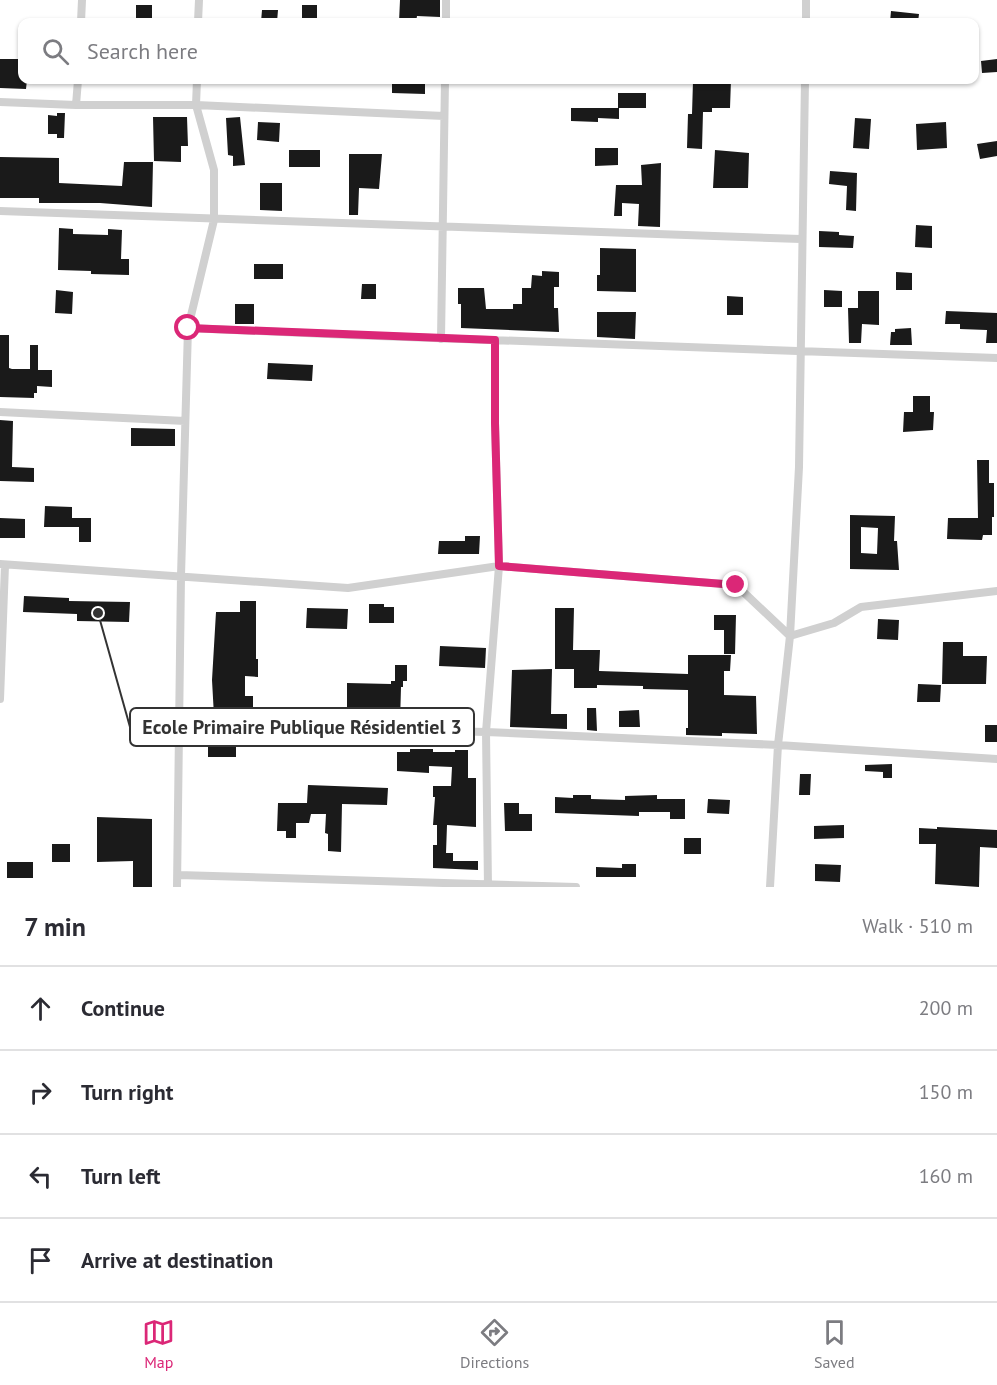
<!DOCTYPE html>
<html lang="en">
<head>
<meta charset="utf-8">
<style>
	:root { --surface:#fff; --page:#f2f2f3; --text:#2b2b33; --muted:#7c7c81; --line:#e1e1e2; --accent:#db2777 }
	body { margin:0; font-family:"PT Sans",sans-serif; background:var(--page); color:var(--text) }
	.stop { position:absolute; width:18px; height:18px; margin:-14px; border:4px solid #db2777; border-radius:50%; background:#fff }
	.stop.end { background:#db2777; border-color:#fff; box-shadow:0 2px 6px #0008 }
	.list { margin:0; padding:0; list-style:none }
	h2 { display:flex; justify-content:space-between; align-items:center; height:78px; margin:0; padding:0 24px; font-size:26px }
	h2 small { font-size:20px; font-weight:400; color:var(--muted) }
	.list li { display:grid; grid-template-columns:39px 1fr auto; gap:18px; align-items:center; box-sizing:border-box; height:84px; padding:0 24px; border-top:2px solid var(--line) }
	.list b { display:block; font-size:22px; white-space:nowrap }
	.list em { font-size:20px; font-style:normal; color:var(--muted) }
	.icon { flex:none; width:33px; height:33px; fill:none; stroke:currentColor; stroke-width:2; stroke-linecap:round; stroke-linejoin:round }
	.map { position:relative; flex:none; width:997px; height:887px; overflow:hidden }
	.search { position:absolute; background:var(--surface); box-shadow:0 2px 4px #0004; left:18px; right:18px; top:18px; height:66px; display:flex; align-items:center; gap:15px; box-sizing:border-box; padding:0 21px; border-radius:12px; color:var(--muted); font-size:22px }
	.sheet { height:414px; background:var(--surface) }
	nav { display:flex; justify-content:space-around; align-items:center; box-sizing:border-box; height:84px; border-top:2px solid var(--line); background:var(--surface); font-size:16px; color:var(--muted) }
	nav a { display:grid; justify-items:center; gap:3px }
	nav .on { color:var(--accent) }
	.map>svg:first-child { display:block }
	.building { fill:#1a1a1a; fill-rule:evenodd }
	.lines { fill:none; stroke-linecap:round; stroke-linejoin:round }
	.street { stroke:#d0d0d0; stroke-width:8 }
	.route { stroke:#db2777; stroke-width:8 }
	.leader { fill:none; stroke:#333; stroke-width:2 }
	.callout-dot { fill:#333; stroke:#fff; stroke-width:2 }
	.callout { fill:#fff; stroke:#333; stroke-width:2 }
	.callout-label { font-size:20px; text-anchor:middle; font-weight:bold; fill:#333 }
</style>
</head>
<body>
<div class="map">
<svg width="997" height="887" viewBox="0 0 997 887">
	<rect width="100%" height="100%" fill="#fff"/>
	<!-- building -->
	<path class="building" d="M400,0H440V17L417,16L416,22H399Z
		M136,5H152V20L136,19Z
		M302,5H317V18H302Z
		M262,10H278L277,22H261Z
		M891,11L919,14L918,22H890Z
		M0,59H22V80H27L26,89L0,88Z
		M997,59V72L982,73L981,61Z
		M392,80H425V94L392,93Z
		M715,80H731L730,108H712V112H703L702,149L687,148L688,114H692L693,81L715,82Z
		M618,93H646V108H618Z
		M571,108H619V119L598,118V122L571,121Z
		M57,113H65L64,138H57V134H48V115L57,116Z
		M153,117H187L188,146H181V162L154,161Z
		M240,117L245,165L233,166V156L228,155L226,118Z
		M855,118L871,119L869,149L853,148Z
		M258,122L280,123L279,142L257,140Z
		M946,122L947,148L917,150L916,124Z
		M997,141V156L980,159L977,144Z
		M595,148H618V165L595,166Z
		M289,150H320V167H289Z
		M715,150L749,153L748,188H713Z
		M349,154H382L379,189L359,188L358,215H349Z
		M0,157L59,158V183L122,186L124,162H153L152,207L100,203H39V198H0Z
		M661,163L660,227L638,226L639,204L622,203V216H614L616,185H642L641,165Z
		M830,171L857,173L856,211L846,210L847,186L829,184Z
		M260,183H282V211L260,210Z
		M916,225L932,226V248L915,247Z
		M59,228L73,229V234L108,235V229L122,230L121,259H129V275L91,274V271L58,270Z
		M819,231L839,232V235L854,236L853,248L819,247Z
		M600,248L636,249V292L597,291V275H600Z
		M254,264H283V279H254Z
		M542,271L559,272V287H554V308H558L559,332L461,328V304H458V288H484L486,309H513V304H522V288H531L532,275L542,276Z
		M896,272L912,273V290H896Z
		M362,284H376V299H361Z
		M56,290L73,292L72,314L55,313Z
		M824,290L842,291V307H824Z
		M858,291H879V325L862,324L861,343H849L848,308H858Z
		M727,296L743,297V315H727Z
		M235,304H254V324H235Z
		M946,311L997,313V343H986L987,330L960,329V324H945Z
		M597,312H636L635,339L597,337Z
		M911,328L912,345H890L891,332H895V329Z
		M0,335H9V368L12,369H30V345H38V370H52V387L37,386V393H34V398L0,397Z
		M268,363L313,365L312,381L267,379Z
		M913,396H930V412H934L933,430L903,432L904,412H913Z
		M0,420L13,421L12,467L34,468V482L0,481Z
		M131,428L175,429V446H131Z
		M977,460H989V483H994V517H992V535H983L982,540L947,539L948,518H978Z
		M45,506L72,507V518H91V542H79V527H44Z
		M850,515L895,516L894,541H897L899,570L850,569ZM861,527L878,528L877,554L861,553Z
		M0,518L25,519V538H0Z
		M465,536H480L479,554H438L439,541H465Z
		M24,596L69,598V601L130,602L129,622L77,621V614L23,612Z
		M240,601H256V659H258V677L245,676V696H253V716H214L212,680L216,612H240Z
		M369,604H384V607H394V623H369Z
		M307,608L348,609L347,629L306,628Z
		M555,608H574L573,650H600L599,671L688,674V655H731L730,671H724V695L756,696L757,734L722,733V736L686,735V728H688V690L643,689V686L597,685V688H574V669H555Z
		M714,615H736L735,654H724V630H714Z
		M878,619L899,620L898,640L877,639Z
		M943,642H963V656H987L986,684H942Z
		M440,646L486,648L485,668L439,666Z
		M395,665H407V681H403V687H401L400,723L347,722V683L391,684V681H395Z
		M552,669L551,714H567V729L510,727L512,670Z
		M918,684L941,685L940,702H917Z
		M587,708H596L597,731L587,730Z
		M639,710L640,727H619V711Z
		M985,725H997V742H985Z
		M208,741H236V757H208Z
		M410,749H433V752H455V750H468V778H476V827L447,825L446,853H453V861H478V870L433,868V845H437V825H433L435,797H433V786H451L452,767L429,766V773L397,771V752H410Z
		M892,764V778H883V772L865,771V765Z
		M800,774H811L810,795H799Z
		M308,785L388,788L387,805L342,804L341,852L328,851V834L325,833L326,814H311L309,823H296V838H286V831H277L278,803H307Z
		M573,795H591V799L625,800V796L657,795V799H685V819H670V812H639V816L555,813V797L573,798Z
		M708,799L730,800L729,814L707,813Z
		M504,803H519V814H532V831H505Z
		M97,817L152,819V887H133V861L97,862Z
		M844,825V838L814,839V826Z
		M937,827L997,830V848L980,847L979,887L935,884L936,844H919V828L937,829Z
		M684,838H701V854H684Z
		M52,844H70V862H52Z
		M7,862H33V878H7Z
		M622,864H636V877H596V867L622,868Z
		M815,864L841,865L840,882L815,881Z"/>
	<g class="lines">
		<!-- street -->
		<path class="street" d="M81,22L82,0
			M198,22L199,0
			M446,22V0
			M806,22V0
			M0,102L76,105H196L444,116
			M76,105L78,80
			M0,211L801,239
			M188,328L350,335L997,358
			M441,339L445,80
			M0,412L185,421
			M0,564L348,588L499,566L736,585L790,636L834,623L861,607L997,591
			M0,699L5,565
			M179,724L486,732L778,745L997,759
			M178,875L576,887
			M177,887L181,576L188,328L214,220V170L196,105L197,80
			M488,887L486,732L499,566L495,423V340
			M770,887L778,745L790,636L799,467L805,80"/>
	</g>
	<g class="lines">
		<!-- route -->
		<path class="route" d="M188,328L495,340V423L499,566L736,585"/>
	</g>
	<!-- callouts -->
	<path class="leader" d="M98 613L130 727"/>
	<circle class="callout-dot" cx="98" cy="613" r="6"/>
	<rect class="callout" x="130" y="708" width="344" height="38" rx="6"/>
	<g class="callout-label">
		<text x="302" y="734">Ecole Primaire Publique Résidentiel 3</text>
	</g>
</svg>
<div class="stop" style="left:188px;top:328px"></div>
<div class="stop end" style="left:736px;top:585px"></div>
<div class="search"><svg class="icon" aria-label="search" viewBox="0 0 24 24"><circle cx="10" cy="10" r="6"/><path d="M15 15l6 6"/></svg>Search here</div>
</div>
<section class="sheet">
<h2>7 min<small>Walk · 510 m</small></h2>
<ul class="list">
<li><svg class="icon" aria-label="ahead" viewBox="0 0 24 24"><path d="M12 20V5M6 11l6-6 6 6"/></svg><div><b>Continue</b></div><em>200 m</em></li>
<li><svg class="icon" aria-label="right" viewBox="0 0 24 24"><path d="M7 20v-9h11M14 6l5 5-5 5"/></svg><div><b>Turn right</b></div><em>150 m</em></li>
<li><svg class="icon" aria-label="left" viewBox="0 0 24 24"><path d="M17 20v-9H6M10 6l-5 5 5 5"/></svg><div><b>Turn left</b></div><em>160 m</em></li>
<li><svg class="icon" aria-label="arrive" viewBox="0 0 24 24"><path d="M6 21V4h12l-3 4 3 4H6"/></svg><div><b>Arrive at destination</b></div></li>
</ul>
</section>
<nav>
<a class="on"><svg class="icon" aria-label="map" viewBox="0 0 24 24"><path d="M3 6l6-2 6 2 6-2v14l-6 2-6-2-6 2zM9 4v14M15 6v14"/></svg>Map</a>
<a><svg class="icon" aria-label="directions" viewBox="0 0 24 24"><path d="M12 3l9 9-9 9-9-9zM9 14v-3h6M13 9l2 2-2 2"/></svg>Directions</a>
<a><svg class="icon" aria-label="saved" viewBox="0 0 24 24"><path d="M7 4h10v16l-5-4-5 4z"/></svg>Saved</a>
</nav>
</body>
</html>
